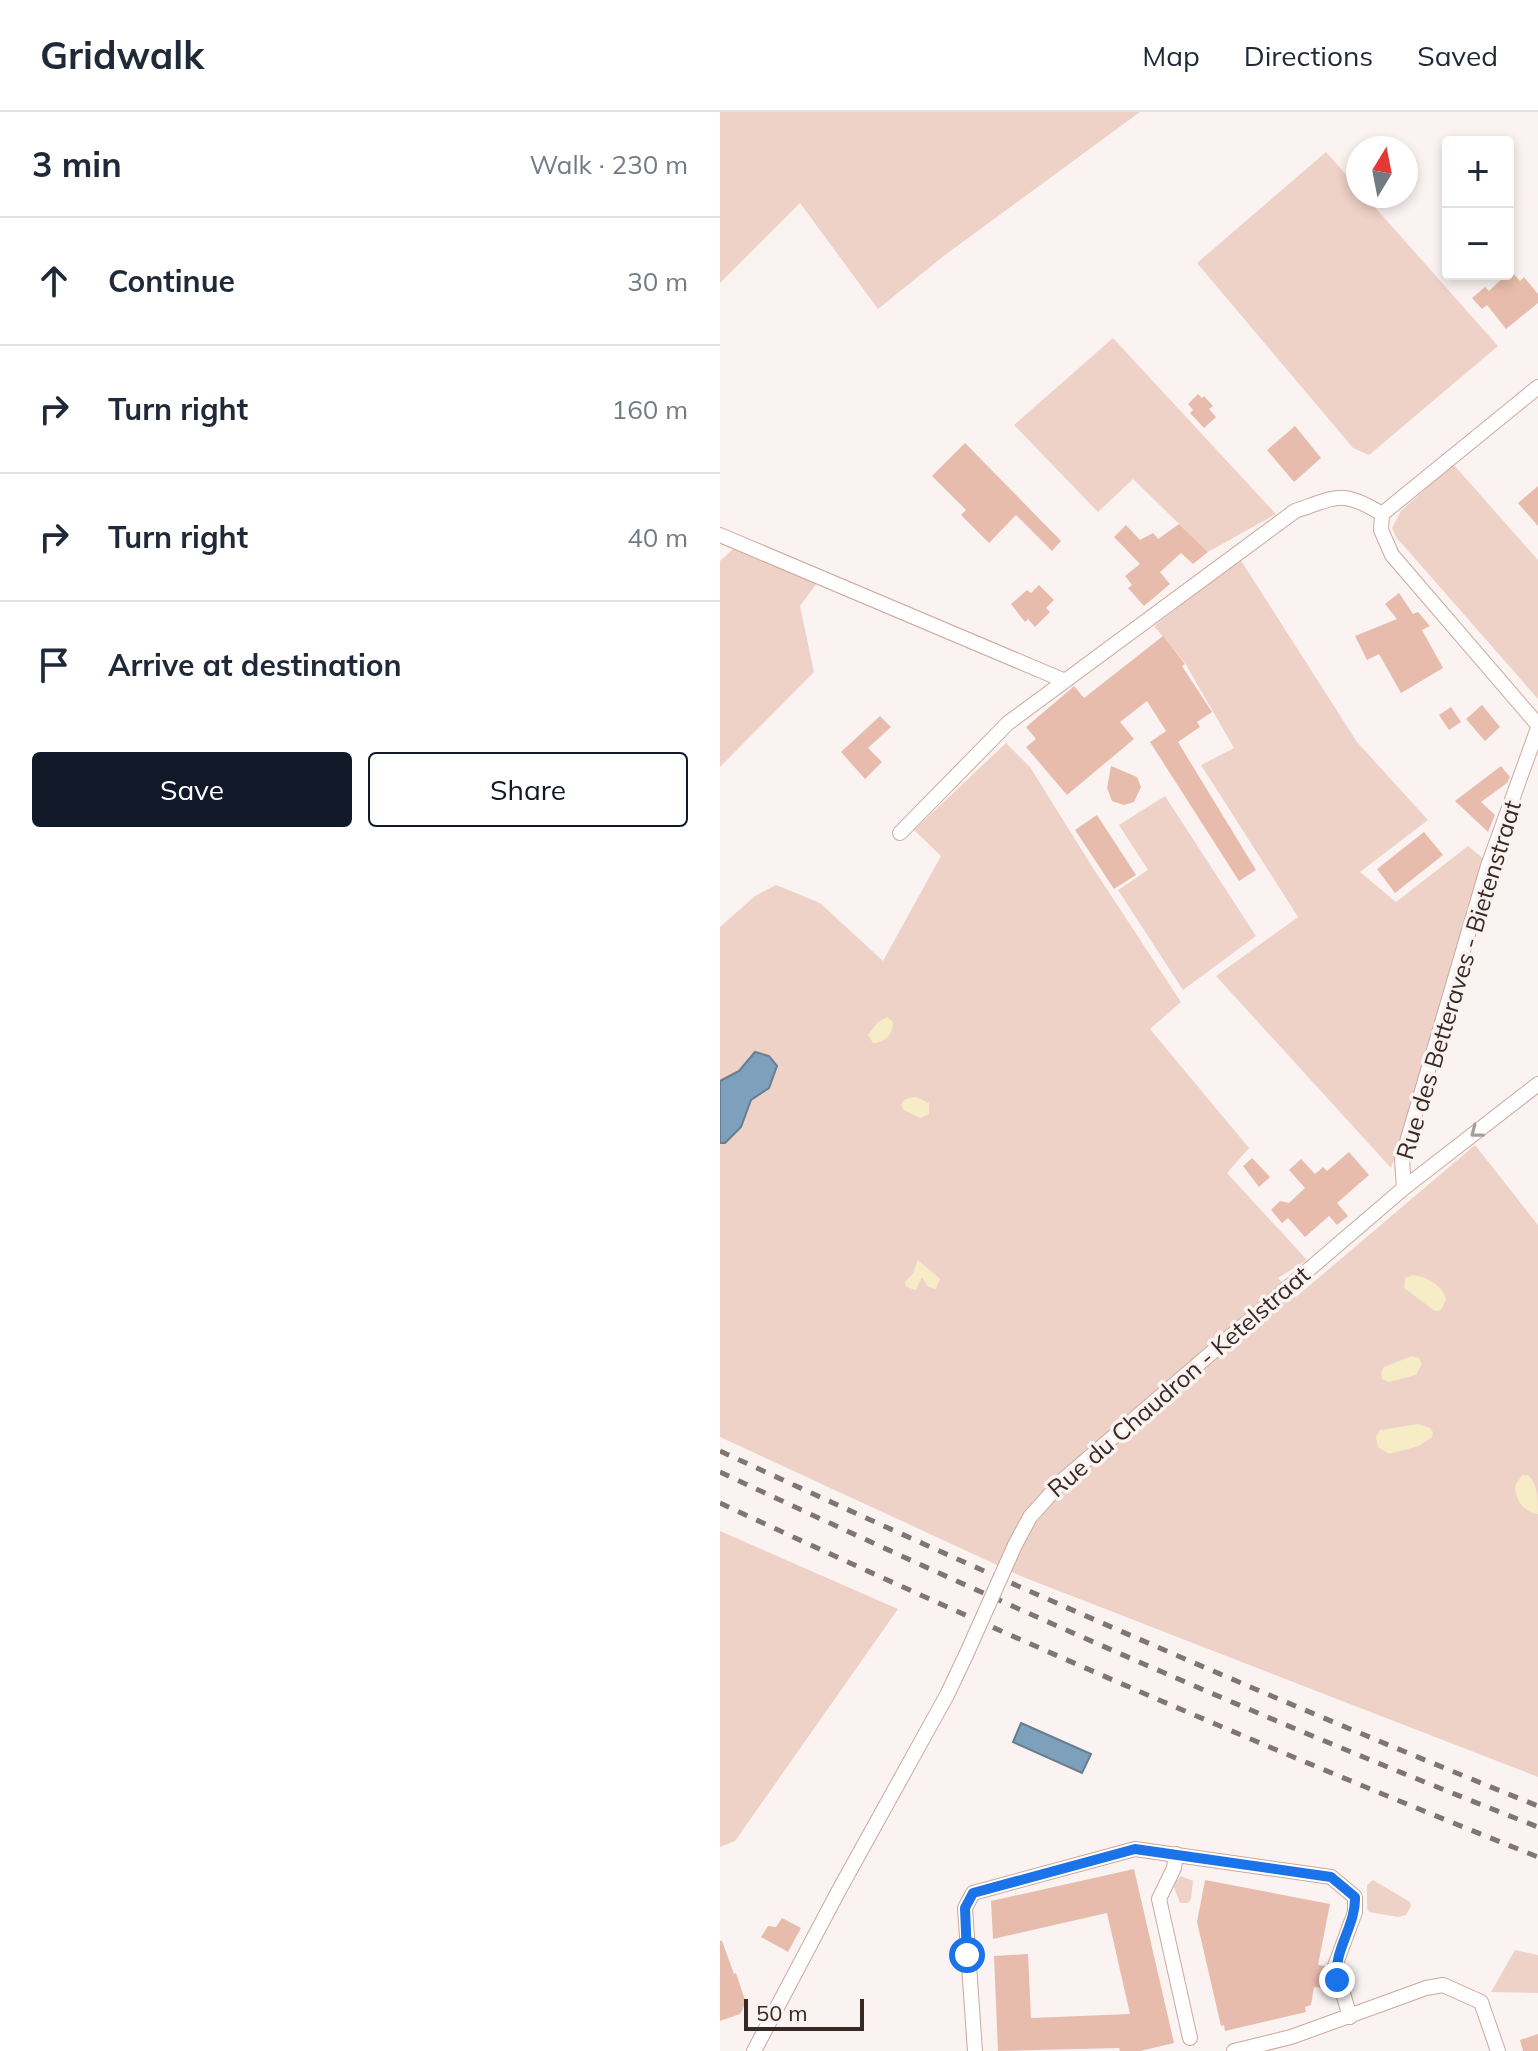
<!DOCTYPE html>
<html lang="en">
<head>
<meta charset="utf-8">
<style>
	:root { --surface:#fff; --page:#f6f6f7; --text:#1f2937; --muted:#747a83; --line:#e0e1e3; --accent:#111827 }
	body { margin:0; font-family:Mulish,sans-serif; background:var(--page); color:var(--text) }
	.controls { position:absolute; right:24px; top:24px; display:grid; overflow:hidden; border-radius:8px; box-shadow:0 4px 12px #0003 }
	.controls button { width:72px; height:72px; display:grid; place-items:center; padding:0; border:0; border-bottom:2px solid var(--line); background:var(--surface); color:var(--text); font:40px sans-serif }
	.compass { position:absolute; left:626px; top:24px; width:72px; height:72px; border-radius:50%; background:var(--surface); box-shadow:0 4px 12px #0003; rotate:10deg }
	.scale { position:absolute; left:24px; bottom:20px; width:120px; box-sizing:border-box; padding-left:8px; border:4px solid #372924; border-top:0; font-size:22px; line-height:28px; white-space:nowrap; color:#372924; -webkit-text-stroke:6px #fbf3f1; paint-order:stroke }
	.stop { position:absolute; width:24px; height:24px; margin:-18px; border:6px solid #1a73e8; border-radius:50%; background:#fff }
	.stop.end { background:#1a73e8; border-color:#fff; box-shadow:0 2px 8px #0008 }
	.list { margin:0; padding:0; list-style:none }
	h2 { display:flex; justify-content:space-between; align-items:center; height:104px; margin:0; padding:0 32px; font-size:34px }
	h2 small { font-size:26px; font-weight:400; color:var(--muted) }
	.list li { display:grid; grid-template-columns:52px 1fr auto; gap:24px; align-items:center; box-sizing:border-box; height:128px; padding:0 32px; border-top:2px solid var(--line) }
	.list b { display:block; font-size:30px; white-space:nowrap }
	.list em { font-size:26px; font-style:normal; color:var(--muted) }
	.actions { display:flex; gap:16px; padding:24px 32px }
	.actions a { flex:1; padding:18px 0; border:2px solid var(--accent); border-radius:8px; text-align:center; font-size:28px; color:var(--accent) }
	.actions .main { background:var(--accent); color:#fff }
	.icon { flex:none; width:44px; height:44px; fill:none; stroke:currentColor; stroke-width:2; stroke-linecap:round; stroke-linejoin:round }
	.map { position:relative; flex:none; width:818px; height:1939px; overflow:hidden }
	header { display:flex; align-items:center; gap:48px; box-sizing:border-box; height:112px; padding:0 40px; background:var(--surface); border-bottom:2px solid var(--line) }
	header strong { font-size:38px }
	nav { display:flex; gap:44px; margin-inline-start:auto; font-size:28px }
	main { display:flex }
	aside { flex:1; background:var(--surface) }
	.map>svg:first-child { display:block }
	.green { fill:#eed2c7 }
	.sand { fill:#f6ecc6 }
	.water { fill:#7da1bc; stroke:#687d8e; stroke-width:2 }
	.building { fill:#e8bcac }
	.lines { fill:none; stroke-linecap:round; stroke-linejoin:round }
	.street-casing { stroke:#cba89c; stroke-width:16 }
	.street { stroke:#fff; stroke-width:14 }
	.rail { stroke:#817571; stroke-width:5; stroke-dasharray:10 10; stroke-linecap:butt }
	.street-bridge-casing { stroke:#cba89c; stroke-width:16; stroke-linecap:butt }
	.street-bridge { stroke:#fff; stroke-width:14 }
	.oneway { stroke:#a59f9c }
	.route { stroke:#1a73e8; stroke-width:10 }
	.labels { text-anchor:middle; stroke-width:7; stroke-linejoin:round; paint-order:stroke }
	.street-label { font-size:24px; fill:#372924; stroke:#fbf3f1 }
</style>
</head>
<body>
<header>
<strong>Gridwalk</strong>
<nav><a>Map</a><a>Directions</a><a>Saved</a></nav>
</header>
<main>
<aside>
<h2>3 min<small>Walk · 230 m</small></h2>
<ul class="list">
<li><svg class="icon" aria-label="ahead" viewBox="0 0 24 24"><path d="M12 20V5M6 11l6-6 6 6"/></svg><div><b>Continue</b></div><em>30 m</em></li>
<li><svg class="icon" aria-label="right" viewBox="0 0 24 24"><path d="M7 20v-9h11M14 6l5 5-5 5"/></svg><div><b>Turn right</b></div><em>160 m</em></li>
<li><svg class="icon" aria-label="right" viewBox="0 0 24 24"><path d="M7 20v-9h11M14 6l5 5-5 5"/></svg><div><b>Turn right</b></div><em>40 m</em></li>
<li><svg class="icon" aria-label="arrive" viewBox="0 0 24 24"><path d="M6 21V4h12l-3 4 3 4H6"/></svg><div><b>Arrive at destination</b></div></li>
</ul>
<div class="actions"><a class="main">Save</a><a>Share</a></div>
</aside>
<div class="map">
<svg width="818" height="1939" viewBox="0 0 818 1939">
	<rect width="100%" height="100%" fill="#fbf3f1"/>
	<!-- green -->
	<path class="green" d="M0,0H420L225,143L158,197L80,91L0,171Z
		M606,40L638,76V84H645L778,234L649,343L633,336L477,151Z
		M393,226L556,402L488,440L413,367L378,400L294,313Z
		M733,352L818,448V587L676,425L672,416L681,399Z
		M15,435L97,471L80,494L94,560L0,655V449Z
		M520,447L637,630L708,708L640,760L676,790L748,734L764,747L695,988L671,1056L496,864L578,805L481,653L514,636L465,551L434,514Z
		M286,631L310,655L373,756L461,890L430,917L529,1036L507,1061L587,1148L558,1166L576,1185L755,1033L818,1113V1665L303,1465L0,1325V815L35,784L56,773L100,791L163,849L221,744L194,718Z
		M445,684L536,824L463,878L398,778L428,758L399,713Z
		M0,1419L178,1497L15,1729L0,1735Z
		M461,1764L473,1769L471,1787L468,1791H460L453,1773Z
		M653,1768L690,1790L691,1794L686,1803L678,1805L649,1800L647,1796V1773Z
		M795,1838L818,1843V1881L771,1880Z"/>
	<!-- sand -->
	<path class="sand" d="M167,905L173,910C173,922 165,931 153,931L148,923L158,910Z
		M189,986L196,985L209,991V1002L200,1006L184,998L181,993L184,988Z
		M198,1148L220,1167L216,1177L208,1175L202,1165L196,1178L186,1175L185,1170L193,1161Z
		M694,1163C707,1165 724,1174 726,1188L721,1198L715,1199L684,1176L685,1166Z
		M692,1244L699,1246L702,1252L696,1263L669,1270L662,1267L661,1260L664,1255Z
		M698,1312L710,1316L713,1320L712,1325L699,1334L669,1342L658,1335L656,1325L660,1318Z
		M802,1363H808C818,1372 818,1388 818,1402C804,1401 795,1387 795,1374Z"/>
	<!-- water -->
	<path class="water" d="M35,940L49,944L57,954L49,976L31,988L21,1015L5,1031H0V969L19,959Z
		M301,1611L371,1642L362,1661L293,1630Z"/>
	<!-- building -->
	<path class="building" d="M787,162H794L800,169L804,165L818,182V191L786,217L767,193L762,197L752,186L765,175L769,179Z
		M478,282L482,286L484,284L493,294L489,297L496,305L484,316L470,301L473,298L468,292Z
		M575,314L601,346L574,370L547,338Z
		M245,331L341,429L332,439L296,403L269,431L241,403L246,398L212,364Z
		M818,374V414L798,391Z
		M459,412L488,440L473,452L461,441L440,460L450,472L424,494L408,476L412,473L405,464L420,452L394,425L406,413L420,428L433,421L438,427Z
		M319,473L334,488L326,496L330,500L315,515L308,507L305,510L291,492L307,478L311,481Z
		M679,481L693,502L698,500L710,514L702,518L723,556L681,581L659,542L647,548L635,524L677,507L665,492Z
		M443,524L465,552L462,554L492,600L477,610L480,615L458,630L536,758L519,769L430,630L446,619L427,589L400,610L414,627L347,683L306,635L316,627L306,615L352,576L354,574L364,586Z
		M762,593L780,615L765,629L746,607Z
		M731,595L741,610L729,618L719,603Z
		M160,604L171,615L148,636L162,650L145,667L121,640Z
		M391,654L417,665L421,675L414,690L404,693L392,689L387,676Z
		M781,654L790,665L787,671L761,690L775,703L768,720L735,689Z
		M377,703L416,763L394,777L355,718Z
		M704,720L723,743L675,781L657,757Z
		M629,1040L649,1063L617,1091L628,1104L617,1113L609,1104L585,1125L568,1106L562,1111L551,1098L560,1089L569,1091L585,1076L569,1058L581,1047L595,1062L603,1055L607,1059Z
		M532,1046L550,1065L539,1075L523,1054Z
		M414,1757L454,1931L420,1939H400L399,1936L278,1939L274,1844L308,1842L311,1906L410,1902L387,1801L273,1827L271,1789Z
		M485,1768L610,1792L598,1853L605,1854L604,1876L594,1875L591,1893L585,1895L586,1900L505,1919L504,1913L501,1914L477,1810Z
		M62,1806L81,1816L68,1840L41,1825L48,1814L56,1815Z
		M0,1829H2L14,1862L16,1861L26,1891L20,1902L0,1909Z
		M818,1922V1939H803L800,1928Z"/>
	<g class="lines">
		<!-- street casing -->
		<g class="street-casing">
			<path id="street" d="M662,402L661,418L672,443L818,613
				M0,423L343,568
				M180,721L288,611L575,399C617,385 622,377 662,402L818,275
				M684,1076L682,1047L768,754L818,616
				M295,1433L310,1405L344,1367L684,1076L818,972
				M456,1742L454,1756L439,1787L470,1926
				M34,1939L118,1780L227,1583L246,1543
				M255,1939L245,1796L253,1781L415,1737L611,1765L635,1785V1800L615,1854L630,1905
				M514,1939L571,1925L706,1876L723,1873L761,1890L778,1939"/>
		</g>
		<!-- street -->
		<use href="#street" class="street"/>
		<!-- rail -->
		<path class="rail" d="M0,1339C270,1464 542,1583 818,1694
			M0,1360C269,1486 541,1607 818,1715
			M0,1391C270,1517 542,1635 818,1745"/>
		<!-- street-bridge casing -->
		<g class="street-bridge-casing">
			<path id="street-bridge" d="M246,1543L295,1433"/>
		</g>
		<!-- street-bridge -->
		<use href="#street-bridge" class="street-bridge"/>
	</g>
	<!-- one-way arrows -->
	<defs><path id="oneway-chevron" d="M-2-3.5L2.5 0L-2 3.5" fill="none" stroke-width="1.6" stroke-linecap="round" stroke-linejoin="round" transform="scale(2)"/></defs>
	<use class="oneway" href="#oneway-chevron" transform="translate(756 1020) rotate(142)"/>
	<g class="lines">
		<!-- route -->
		<path class="route" d="M247,1843L245,1796L253,1781L415,1737L611,1765L635,1785C636,1814 613,1838 617,1868"/>
	</g>
	<g class="labels">
		<!-- street labels -->
		<g class="street-label">
			<text transform="translate(739 868) rotate(-73)" y="8">Rue des Betteraves - Bietenstraat</text>
			<text transform="translate(459 1270) rotate(-41)" y="8">Rue du Chaudron - Ketelstraat</text>
		</g>
	</g>
</svg>
<div class="controls">
<button>+</button>
<button>−</button>
</div>
<svg class="compass" viewBox="-18 -18 36 36"><path d="M0-13l5 13h-10z" fill="#e53935"/><path d="M0 13l5-13h-10z" fill="#747a83"/></svg>
<div class="scale">50 m</div>
<div class="stop" style="left:247px;top:1843px"></div>
<div class="stop end" style="left:617px;top:1868px"></div>
</div>
</main>
</body>
</html>
